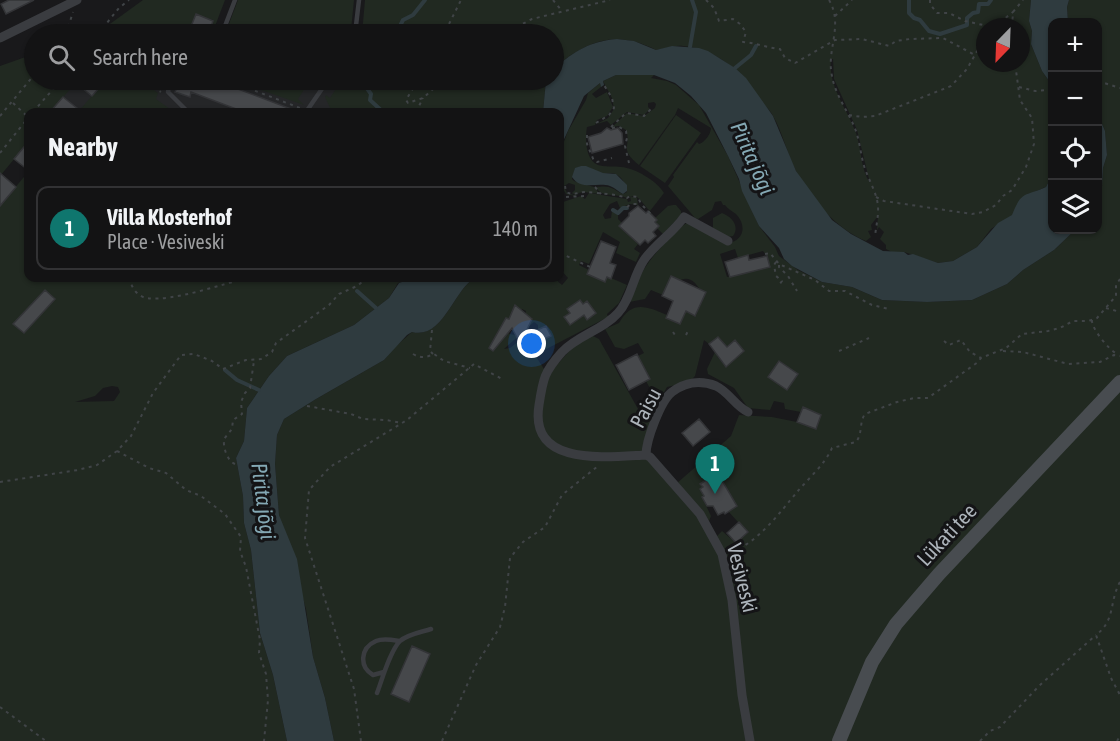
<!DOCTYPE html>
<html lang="en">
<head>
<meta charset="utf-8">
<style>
	:root { --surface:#131314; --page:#1c1c1d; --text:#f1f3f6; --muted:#9d9ea0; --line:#323234; --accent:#0f766e }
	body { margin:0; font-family:"Asap Condensed",sans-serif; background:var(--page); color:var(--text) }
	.controls { position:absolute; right:18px; top:18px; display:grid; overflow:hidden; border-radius:12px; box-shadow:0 2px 4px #0004 }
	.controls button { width:54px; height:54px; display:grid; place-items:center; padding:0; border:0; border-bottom:2px solid var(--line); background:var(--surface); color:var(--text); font:30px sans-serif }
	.compass { position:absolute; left:976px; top:18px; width:54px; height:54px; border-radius:50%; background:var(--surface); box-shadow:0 2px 4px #0004; rotate:203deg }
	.you { position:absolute; left:532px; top:344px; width:21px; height:21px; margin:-15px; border:4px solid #fff; border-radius:50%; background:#1a73e8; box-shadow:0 0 0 9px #1a73e833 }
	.badge { display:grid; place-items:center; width:39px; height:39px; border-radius:50%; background:var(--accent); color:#fff; font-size:20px; font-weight:700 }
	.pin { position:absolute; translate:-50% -50px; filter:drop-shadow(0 2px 3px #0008) }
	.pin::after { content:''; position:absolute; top:32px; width:21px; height:18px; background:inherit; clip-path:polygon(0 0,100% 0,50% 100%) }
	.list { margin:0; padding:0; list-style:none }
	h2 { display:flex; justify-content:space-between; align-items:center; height:78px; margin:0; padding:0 24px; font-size:26px }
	h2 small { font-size:20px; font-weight:400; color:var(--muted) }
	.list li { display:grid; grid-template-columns:39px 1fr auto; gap:18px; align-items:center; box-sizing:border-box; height:84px; margin:0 12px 12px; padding:0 12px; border:2px solid var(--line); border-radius:12px }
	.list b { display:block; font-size:22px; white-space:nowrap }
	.list p { margin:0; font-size:20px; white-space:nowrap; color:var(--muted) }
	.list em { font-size:20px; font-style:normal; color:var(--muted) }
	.icon { flex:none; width:33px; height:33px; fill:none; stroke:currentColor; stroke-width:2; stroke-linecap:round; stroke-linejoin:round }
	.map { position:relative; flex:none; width:1120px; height:741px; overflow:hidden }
	.search { position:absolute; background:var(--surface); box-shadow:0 2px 4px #0004; left:24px; top:24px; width:540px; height:66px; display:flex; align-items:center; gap:15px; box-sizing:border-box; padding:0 21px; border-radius:33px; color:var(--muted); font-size:22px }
	.panel { position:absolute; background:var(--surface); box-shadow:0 2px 4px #0004; left:24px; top:108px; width:540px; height:174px; border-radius:12px }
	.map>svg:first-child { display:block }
	.built { fill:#252628 }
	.green { fill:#212921; fill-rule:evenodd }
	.water { fill:#2f3b3f }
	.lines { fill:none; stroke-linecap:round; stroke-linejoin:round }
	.stream { stroke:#2f3b3f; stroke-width:4 }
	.building { fill:#46484b; stroke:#333437; stroke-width:1.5 }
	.path { stroke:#404447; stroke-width:2; stroke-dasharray:3 4.5; stroke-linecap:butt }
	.service { stroke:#3a3c40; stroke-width:4.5 }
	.minor { stroke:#3a3c40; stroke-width:9 }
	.secondary { stroke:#484c50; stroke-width:14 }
	.labels { text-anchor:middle; stroke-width:6; stroke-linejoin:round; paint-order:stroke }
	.street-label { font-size:21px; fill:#acb3ba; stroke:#141416 }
	.water-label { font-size:22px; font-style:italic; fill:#84a8b4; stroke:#141416 }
</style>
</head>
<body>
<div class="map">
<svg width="1120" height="741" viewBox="0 0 1120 741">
	<rect width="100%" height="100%" fill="#19191b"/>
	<!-- built -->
	<path class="built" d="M76,80H346L343,112H49Z"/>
	<!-- green -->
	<path class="green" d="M143,0H225L212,34L206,31L209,32L213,20L196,15L188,34H132L123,27L117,34H88L103,29Z
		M238,0H354L351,30L350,34H225Z
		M365,0H1031L1029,21L1032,31L1031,44L1042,71L1052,85V175L1046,187C1027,196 1021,193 1013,215L991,229L977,247L953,261L938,263L904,252H892L886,249V245L880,239L884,232L879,227L877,230L878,216L871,225L872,230L868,231L871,237L866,241C835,228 812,200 796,171C787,154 783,133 773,116C770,109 763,105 759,98C742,72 715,48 683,46C673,45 665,49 656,50C615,29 587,41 554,68V34H362ZM985,27H1021V63H985ZM831,59H833L834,79L857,130L870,183C860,168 862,150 856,133C847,108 828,87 831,59Z
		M1069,0H1120V741H334L325,698L313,657L306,609L279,515L275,464L277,435L284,419L316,399L384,360L396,346L412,332C444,339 453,290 475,278H544L547,279L554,278L562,285L568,278L560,269V203L581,196L585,199L589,193L627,199L628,202L631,201L630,196L637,198L638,205L630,204L620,208L617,201L610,204L603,215L605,219L611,218L612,211L618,215V219L622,223L620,226L638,244L634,249L640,253L636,262L616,253L620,242L603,232L589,264L581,261L579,265L589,270L587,274L611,278L627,285L619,303L607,314L608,317L535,355L544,369H553L574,346L591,335L599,339L638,409L652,419L643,445L717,536L722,531L736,543L747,532L728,511L737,506L714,475L701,484L703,487L700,489L704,496L702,497L711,516L709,521L676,484L731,436L739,415L772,417L797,422L816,429L821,415L803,407L801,412L785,409L784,403L774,401L770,410L748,408L734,388L708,374L707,369L715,352L718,355L717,356L726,367L744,351L735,340L727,347L718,337L709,344L704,340L695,376L689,382L667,387L658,403L646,381L650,379L638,356L644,353L638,343L624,349L615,347L605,329L619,323C632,300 646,306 667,315L666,318L680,324L686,311L696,315L706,292C700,290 699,288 695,283C683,271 671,287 663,295L651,290L645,299L629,302C642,265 655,253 682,226L687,223L728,243C744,241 747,225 736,214C732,211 728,209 725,205H723L721,201L715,202L712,210L698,219L695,218L668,186L674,177L673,175L697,142L699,144C704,143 711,134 711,128L678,108L675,115L639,165C618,148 632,147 626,130L619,126L612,127L627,113L644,116L655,108L656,104L654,102L648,103V107L650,109L644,115L627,112L611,125L607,121L597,124L608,118L614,109L612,98L603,81L616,75H654L651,78L667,81L676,85L699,105L728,156L759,226L775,247L779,256L798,270L822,282L852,287L882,300L927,302L972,300L1007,284L1023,270L1054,250L1075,230H1098V213L1101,204L1103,168L1107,155L1105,131L1098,114V22H1068L1067,7ZM735,249L738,258L763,251L767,256L770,267L727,277L720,254ZM522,309L526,311L525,315L532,318L529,325L519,326L516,335L509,334L512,323ZM534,322L538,325V330L546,326L550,333L546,339L542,340L533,330L510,348L504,349Z
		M34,54V80H78L52,110L55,112H28V148L25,146L0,176V66Z
		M106,80H160L153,85L154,90L158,93L156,99L174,112H166L163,110L160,112H78Z
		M233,80H310L298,99L304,105Z
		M336,80H546L543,112H332L325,97L326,95L330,98L337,87L333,84Z
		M600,83L601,87L592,94L596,98L607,92L613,107L607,116L597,120L595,125L587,127C585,138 585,160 598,165C603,167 614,166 621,167C635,168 657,181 664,193L650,211C642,204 638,191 627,198C616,193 601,198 596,187C611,185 611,188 623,194L627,192C625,185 624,179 617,175C613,172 608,174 602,173C591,171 586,161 575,169L572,179L574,181L594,187L600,194L584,192L573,194L572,193L575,190V185L569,183L564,186L567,193L574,195L580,193L575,196L566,194L561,186L560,187V152L568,131L586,100L588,93Z
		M676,115L701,133L665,183L640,166Z
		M28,172V278H59L62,280L65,278H414L398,283L389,298L354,325L287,356L269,376L247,408L244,441L236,458L243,496L244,523L251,550L260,633L273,675L287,741H0V206ZM112,386L118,387L120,392L114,401L75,402L95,396L103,388Z
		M673,205H676L681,211V215L663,234L657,228L658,226L655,222L657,220L655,218L668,206Z
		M722,213C732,217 740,226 733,236L728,237L713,228V218Z"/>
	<!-- water -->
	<path class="water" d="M1031,0H1069L1067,7L1068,22H1052V92L1050,90L1052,85L1042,71L1031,44L1032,31L1029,21Z
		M617,39L634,41L656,50L672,46L699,48L708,51L735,68L746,78L773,116L796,171L832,220L851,234L883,251L904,252L908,255L913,254L938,263L953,261L977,247L998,223L1012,215C1022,190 1024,197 1046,187L1052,175V230H1075L1054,250L1023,270L1007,284L972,300L927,302L882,300L852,287L822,282L792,266L784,259L779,248L759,226L742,191L739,179L728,156L706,113L691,96L675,83L654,75H616L603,81L604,85L601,87L600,83L584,96L560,148V112H543L546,80H554V68C577,50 588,42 617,39Z
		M1098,114L1105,131L1107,155L1103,168L1101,204L1098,213Z
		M581,166H586L603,173L616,174L627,185V191L623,194C619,192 615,188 610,186C597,182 581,191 572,177L575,168Z
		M414,278H475C454,289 443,340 412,332L407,335L384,360L316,399L284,419L277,435L275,464L279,515L297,559L313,657L325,698L334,741H287L273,675L260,633L251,550L244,523L243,496L236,458L244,441L247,408L269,376L287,356L354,325L389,298L399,283Z"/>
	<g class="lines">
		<!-- stream -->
		<path class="stream" d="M909,0V13L914,18L920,20L929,31L940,34L967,25V18L973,13L978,12L979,4H988L991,0
			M396,34L403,20L413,15L425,0
			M690,47L696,12L692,0
			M735,68L751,55L756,46
			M367,80L366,87L371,94L370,100L383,112
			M613,210L618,213L623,208H627
			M357,291L376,308
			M225,370L237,380L259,390"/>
	</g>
	<!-- building -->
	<path class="building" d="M9,0H34L6,14L1,4Z
		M196,14L213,21L209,32L206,31L205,34H188Z
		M72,80H106L92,96Z
		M180,80H214L299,112H244L191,92L190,97L175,92Z
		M63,97L82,112H50Z
		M607,128L611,130L618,128L622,133L623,144L592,153L588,137L601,133Z
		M28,142V170L14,159Z
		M0,173L16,187L0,206Z
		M638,206L646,213L648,211L657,220L655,222L659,226L653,232L656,236L648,243L645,240L640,245L619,226L629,216V213Z
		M601,241L616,247L610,263L616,265L611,279L607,277L605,282L587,274Z
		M748,255L749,260L767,256L770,267L730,277L725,262Z
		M671,276L706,292L695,316L686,311L680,324L666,318L673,301L662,296Z
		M45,290L55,299L24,333L13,324Z
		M580,300L583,304L587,301L596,313L587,320L584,315L570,325L564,317L570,313L567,309Z
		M515,305L532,319L524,336L546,326L551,336L523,349L512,328L493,351L489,348L506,318L509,319Z
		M718,337L727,347L735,340L744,351L726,367L709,344Z
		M637,354L650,379L629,390L616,365Z
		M779,361L798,374L787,390L768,377Z
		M803,407L821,415L816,429L797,422Z
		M699,419L710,432L693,446L682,433Z
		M714,475L717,479L720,477L737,506L725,514L724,512L718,515L713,506H707L702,497L704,496L700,489L703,487L700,484Z
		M739,522L748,532L736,543L727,533Z
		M412,646L430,654L409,702L391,694Z"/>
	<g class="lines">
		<!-- path -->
		<path class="path" d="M553,0L562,11
			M706,0L714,8L719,21L733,19L740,24L746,32L743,42C756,43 768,48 780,49L785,58L795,63L835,40L862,39L889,46L896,41L910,39L943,38L975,55
			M829,0C844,25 826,50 832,76C835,94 847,110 854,126C859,137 860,150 863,162C866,175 874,187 877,200C880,212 876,225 875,237
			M930,0V4L937,13H949L965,21L992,27
			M835,16L852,0
			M994,27L1013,12
			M1012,27L1013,12L1023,0
			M206,33L211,34
			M66,34L73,12
			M98,34L119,8L129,0
			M438,34L449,24L461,0
			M503,34L532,19L610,0
			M140,80L161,92
			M227,80L300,108
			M413,80L412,90L406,100L408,103L423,98L443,80
			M1098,81L1120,88
			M1019,87L1035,91L1049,90
			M13,103L28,117
			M33,112L61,80
			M416,112L423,98
			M849,115L862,117L875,116L951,86L967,69L985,37
			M0,116L34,75
			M596,123L609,115L614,108L612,98L604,85
			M611,127L626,113L644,116L651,109
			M612,128L619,127L626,131L627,138L625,146L629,163
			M587,135V144L594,161L597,162L612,158
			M0,153L28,118
			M565,186L566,192C574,196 577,192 586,192C597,193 616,194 627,198L630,196L638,197L641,204L652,215
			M595,187L601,194
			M566,197L584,196V192
			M876,197L884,201L972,214L983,212L996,205L1003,196L1012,190L1026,167L1034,144L1032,118L1020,100L1015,63
			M627,207L631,204H640
			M560,253L590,267
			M765,254L770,253L779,264L815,280L829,291H845L872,305L889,309
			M776,262L774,265L776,276L782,281L779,285
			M779,265V267L788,276L797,291
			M134,278L131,283C133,290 139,297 147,298C172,302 222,284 248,278
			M510,278H512
			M55,279V278
			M1106,308L1120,312
			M1092,320C1091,328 1109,350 1117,354
			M432,330L430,351L433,354
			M673,332L675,335
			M686,335L688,331
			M944,341L949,345L961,340L970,352L981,358
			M839,351L869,338
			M1003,351L1023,352L1068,364L1100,362L1114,355L1120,356
			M413,354C421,359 427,357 434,354L444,361L470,368
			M307,406L351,414L363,419L386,420L402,423
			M117,451L149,468L166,473L186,490L201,496L225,514L241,537L240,551L246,567L260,640L259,653L266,674L268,700L264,741
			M235,464C227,461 223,447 224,439L232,429L233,420L242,414L241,402L245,393L250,388L254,361
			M0,482L78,470L97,465L117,451L131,436L153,393L181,355L194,354L212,361L223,369L246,360L261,359L272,352L276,343L329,305L339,294L357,286L367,278
			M732,551C756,545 782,510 797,492C809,478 825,464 832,448L856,442C863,433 859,422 865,414L897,402L914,398H928L978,362L981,358L1006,348L1022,334L1048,331L1060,328L1073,321H1088L1097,318L1116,296V285L1120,279
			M1120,582C1109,601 1116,620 1096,635L1111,678L1120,695
			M0,707L46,741
			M361,741L354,689L305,538L309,490L330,467L407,420L474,364L502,379
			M442,741L476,665L500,627L505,607L510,558L523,542L545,527L562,495L598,466
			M980,741L990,731L1000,727L1039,686L1096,635
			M1117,741L1120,736"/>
		<!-- service -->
		<path class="service" d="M222,34L235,0
			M355,34L359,0
			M170,80L168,92L188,112
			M306,112L328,80
			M384,672L373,675C359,667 360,648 376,641C383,638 393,640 400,641
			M377,693C382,680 390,651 400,641C408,634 422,632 431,629"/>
		<!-- minor -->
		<path class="minor" d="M0,38L77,0
			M728,241L684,217C673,233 655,244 644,260C633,276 631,299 618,313C603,330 578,335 562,352C544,372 543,379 539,405C529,467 606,457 646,455L650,457L700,514L722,554L732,600L742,695L750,741
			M646,455C646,440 661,400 672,392C685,382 701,380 716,386C729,392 735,406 748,412"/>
		<!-- secondary -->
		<path class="secondary" d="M839,741L872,662L896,624L939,574L1120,382"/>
	</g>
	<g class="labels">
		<!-- street labels -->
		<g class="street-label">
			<text transform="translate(646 408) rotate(-62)" y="7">Paisu</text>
			<text transform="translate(947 535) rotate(-47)" y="7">Lükati tee</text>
			<text transform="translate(742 578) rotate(76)" y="7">Vesiveski</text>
		</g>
		<!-- water labels -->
		<g class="water-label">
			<text transform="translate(753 158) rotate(66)" y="8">Pirita jõgi</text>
			<text transform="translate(264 501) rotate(83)" y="8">Pirita jõgi</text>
		</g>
	</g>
</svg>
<div class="controls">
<button>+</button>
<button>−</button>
<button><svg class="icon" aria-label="locate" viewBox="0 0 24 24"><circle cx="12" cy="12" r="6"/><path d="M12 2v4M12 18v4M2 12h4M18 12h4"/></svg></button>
<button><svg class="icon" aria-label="layers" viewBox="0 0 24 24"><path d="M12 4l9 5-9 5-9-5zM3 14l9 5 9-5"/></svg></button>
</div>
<svg class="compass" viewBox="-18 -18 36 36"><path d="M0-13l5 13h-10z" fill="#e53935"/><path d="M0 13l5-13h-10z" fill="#9d9ea0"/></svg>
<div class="you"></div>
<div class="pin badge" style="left:715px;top:494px">1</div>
<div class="search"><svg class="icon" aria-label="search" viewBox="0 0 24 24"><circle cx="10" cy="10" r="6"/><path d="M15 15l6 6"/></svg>Search here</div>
<section class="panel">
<h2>Nearby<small></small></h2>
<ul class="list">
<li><span class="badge">1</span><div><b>Villa Klosterhof</b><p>Place · Vesiveski</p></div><em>140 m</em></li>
</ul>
</section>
</div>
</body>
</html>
